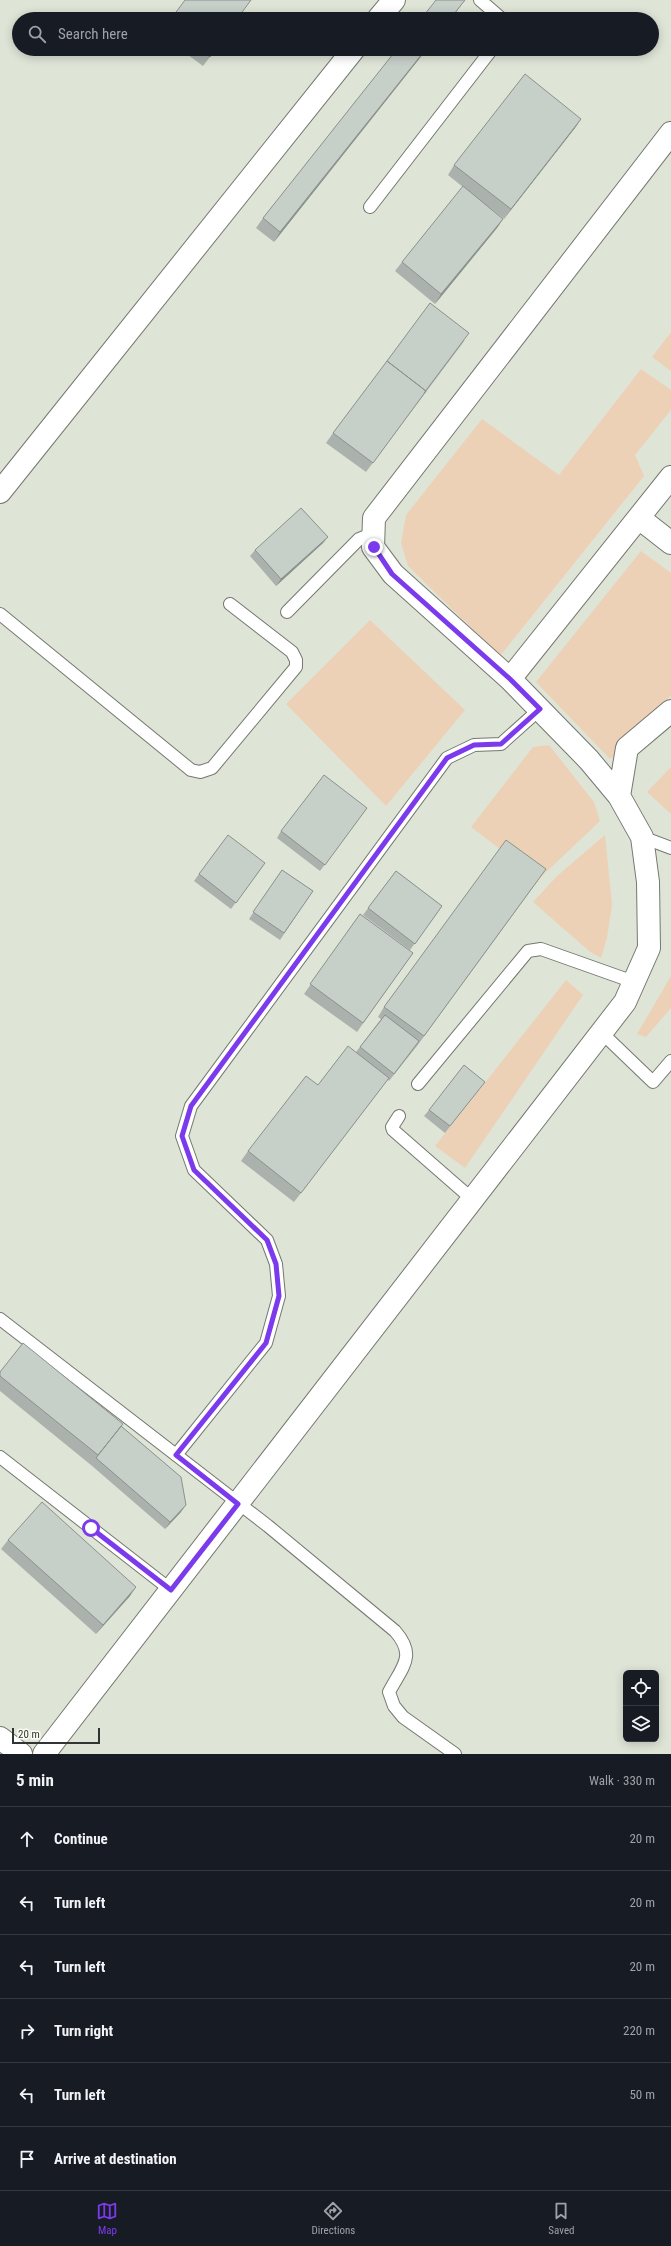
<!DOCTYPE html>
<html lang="en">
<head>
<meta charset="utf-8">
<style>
	:root { --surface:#171b24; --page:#20242c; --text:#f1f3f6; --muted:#9ea1a6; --line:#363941; --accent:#7c3aed }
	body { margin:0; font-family:"Roboto Condensed",sans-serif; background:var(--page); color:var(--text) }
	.controls { position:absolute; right:12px; bottom:12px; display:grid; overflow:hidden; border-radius:6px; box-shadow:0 2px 10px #0003 }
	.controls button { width:36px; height:36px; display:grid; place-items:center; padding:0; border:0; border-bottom:1px solid var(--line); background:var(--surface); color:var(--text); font:20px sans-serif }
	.scale { position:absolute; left:12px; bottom:10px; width:88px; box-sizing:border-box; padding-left:4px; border:2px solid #323431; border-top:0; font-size:11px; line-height:14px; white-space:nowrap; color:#323431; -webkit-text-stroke:3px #f9fdf4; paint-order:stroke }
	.stop { position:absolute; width:12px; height:12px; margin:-9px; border:3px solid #7c3aed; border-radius:50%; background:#fff }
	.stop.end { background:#7c3aed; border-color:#fff; box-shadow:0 1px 4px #0008 }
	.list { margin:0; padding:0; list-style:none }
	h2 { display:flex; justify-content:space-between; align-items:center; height:52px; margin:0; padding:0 16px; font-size:17px }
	h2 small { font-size:13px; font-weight:400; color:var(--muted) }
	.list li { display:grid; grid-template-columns:26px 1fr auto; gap:12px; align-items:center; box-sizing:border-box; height:64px; padding:0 16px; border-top:1px solid var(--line) }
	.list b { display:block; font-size:15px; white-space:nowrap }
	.list em { font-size:13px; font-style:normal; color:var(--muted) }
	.icon { flex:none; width:22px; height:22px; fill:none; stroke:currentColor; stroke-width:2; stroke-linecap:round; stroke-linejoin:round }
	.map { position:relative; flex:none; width:671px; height:1754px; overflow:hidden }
	.search { position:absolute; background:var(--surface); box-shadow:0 2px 10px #0003; left:12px; right:12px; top:12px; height:44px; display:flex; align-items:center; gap:10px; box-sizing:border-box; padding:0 14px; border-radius:22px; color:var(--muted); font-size:15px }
	.sheet { height:436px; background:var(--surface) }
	nav { display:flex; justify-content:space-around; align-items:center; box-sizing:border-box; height:56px; border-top:1px solid var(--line); background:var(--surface); font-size:11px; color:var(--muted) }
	nav a { display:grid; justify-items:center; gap:2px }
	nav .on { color:var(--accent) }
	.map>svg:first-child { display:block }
	.built { fill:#dee4d6; fill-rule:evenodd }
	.grass { fill:#edd1b7 }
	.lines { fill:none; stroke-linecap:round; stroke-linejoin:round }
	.service-casing { stroke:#757871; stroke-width:14 }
	.tertiary-casing { stroke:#757871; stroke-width:24 }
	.service { stroke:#fff; stroke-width:12 }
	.tertiary { stroke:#fff; stroke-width:22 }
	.wall { fill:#abb2ad }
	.shaded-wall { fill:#8b918d }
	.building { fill:#c7cfc9; stroke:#8b918d }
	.route { stroke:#7c3aed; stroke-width:5 }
</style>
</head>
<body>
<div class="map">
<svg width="671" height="1754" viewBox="0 0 671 1754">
	<rect width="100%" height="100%" fill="#ebefe7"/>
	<!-- built -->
	<path class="built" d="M0,0H671V1754H0ZM19,19H652V49H19ZM626,1673H656V1739H626Z"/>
	<!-- grass -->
	<path class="grass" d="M671,332V371L652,357Z
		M641,369L671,390V410L635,455L644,476L500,656L408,566L401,543L406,515L482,419L559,475Z
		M641,551L671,573V695L624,752L610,759L536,682Z
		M370,620L465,710L386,806L286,704Z
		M549,745L594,802L600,821L539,879L471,827L533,747Z
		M671,767V814L647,792Z
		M605,835L612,905L607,938L601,958L589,951L533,902L557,876Z
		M671,976V1008L646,1037L637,1034Z
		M566,980L583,995L465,1168L435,1146Z"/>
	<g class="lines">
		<!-- service casing -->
		<g class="service-casing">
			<path id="service" d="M480,0L502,19
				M370,207L492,49
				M287,612L359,539L374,533
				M0,614L191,770L200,772L212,768L296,667V660L292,652L230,604
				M642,837L671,848
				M601,1032L653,1082L671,1061
				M418,1084L528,951L541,949L634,982
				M399,1116L392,1127L393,1130L472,1199
				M0,1319L268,1526L395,1631C417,1656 402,1667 389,1692L394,1706L403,1717L455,1754
				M176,1455L266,1343L279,1296L276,1264L267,1240L194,1170L182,1136L191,1106L447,758L474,745L501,744L540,709
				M0,1457L171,1590"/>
		</g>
		<!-- tertiary casing -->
		<g class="tertiary-casing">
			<path id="tertiary" d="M378,19L394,0
				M0,492L354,49
				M639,518L671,543
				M510,679L671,477
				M619,796L627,748L671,711
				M0,1738L21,1754
				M44,1754L625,1002L649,948L648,882L642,837L619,796L589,760L510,679L393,574L373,547L374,518L671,133"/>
		</g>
		<!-- service -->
		<use href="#service" class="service"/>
		<!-- tertiary -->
		<use href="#tertiary" class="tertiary"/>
	</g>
	<!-- wall -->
	<path class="wall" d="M180,49H216L203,66Z
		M427,49L274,242L256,228L263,218Z
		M581,119L575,128L504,219L488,206L503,219L497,228L435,304L395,271L402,262L463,187L448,175L454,165Z
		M465,340L366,472L326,443L333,433Z
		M328,537L323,543L276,586L250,556L255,550Z
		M367,808L320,871L277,838L281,831Z
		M265,863L231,909L194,881L199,874Z
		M282,870L313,891L280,940L249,919Z
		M396,871L442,906L410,950L363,915Z
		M539,879L417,1046L389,1081L388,1079L294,1202L241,1161L248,1151L318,1085L356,1052L381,1019L378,1017L384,1007Z
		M360,914L413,953L357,1032L304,994Z
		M480,1088L445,1133L424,1116L429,1110Z
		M0,1372L121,1426L181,1512L165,1529L91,1465L0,1391Z
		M8,1540L130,1596L96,1634L1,1549Z"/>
	<!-- shaded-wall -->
	<path class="shaded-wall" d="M465,0L451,19H450Z
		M426,49H427L274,242L280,232Z
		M581,119L575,128L504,219L511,209Z
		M503,219L497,228L435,304L441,294Z
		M328,537L323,543L276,586L281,579Z
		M389,1078L382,1087L294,1202L301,1193Z
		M186,1505L181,1512L165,1529L170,1522Z
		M136,1587L130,1596L96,1634L103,1625Z"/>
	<!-- building -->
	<path class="building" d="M185,0H251L237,19H171Z
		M436,0H465L450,19H421Z
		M199,49H215L210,57Z
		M397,49H426L280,232L263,218Z
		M525,74L581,119L511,209L454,165Z
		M463,186L503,219L441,294L402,262Z
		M430,303L469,333L424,393L426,391L387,361Z
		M387,361L426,391L373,463L333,433Z
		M301,508L328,537L281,579L255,550Z
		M324,775L367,808L325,865L281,831Z
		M228,835L265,863L236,903L199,874Z
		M506,840L546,869L424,1036L384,1007Z
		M282,870L313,891L284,933L253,912Z
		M396,871L442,906L415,944L368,908Z
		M360,914L413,953L363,1023L310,984Z
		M385,1015L419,1041L394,1074L360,1047Z
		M348,1046L389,1078L301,1193L248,1151L306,1076L318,1085Z
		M464,1065L485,1082L450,1126L429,1110Z
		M23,1343L123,1424L98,1455L0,1376V1372Z
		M121,1426L181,1477L186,1505L170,1522L96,1458Z
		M42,1502L136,1587L103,1625L8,1540Z"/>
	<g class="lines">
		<!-- route -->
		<path class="route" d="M91,1528L171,1590L238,1504L176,1455L266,1343L279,1296L276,1264L267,1240L194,1170L182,1136L191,1106L447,758L474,745L501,744L540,709L510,679L392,574L374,547"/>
	</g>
</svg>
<div class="controls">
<button><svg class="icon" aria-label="locate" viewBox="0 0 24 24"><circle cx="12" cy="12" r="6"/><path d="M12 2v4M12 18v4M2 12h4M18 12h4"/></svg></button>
<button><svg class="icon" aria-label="layers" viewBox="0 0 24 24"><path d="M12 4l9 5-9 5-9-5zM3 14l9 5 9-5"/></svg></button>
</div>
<div class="scale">20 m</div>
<div class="stop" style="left:91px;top:1528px"></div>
<div class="stop end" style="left:374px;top:547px"></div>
<div class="search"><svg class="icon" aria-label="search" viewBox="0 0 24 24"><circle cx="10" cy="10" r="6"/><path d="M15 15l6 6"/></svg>Search here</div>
</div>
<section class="sheet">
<h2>5 min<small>Walk · 330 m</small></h2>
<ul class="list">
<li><svg class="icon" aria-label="ahead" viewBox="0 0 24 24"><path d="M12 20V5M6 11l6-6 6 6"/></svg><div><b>Continue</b></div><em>20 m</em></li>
<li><svg class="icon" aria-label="left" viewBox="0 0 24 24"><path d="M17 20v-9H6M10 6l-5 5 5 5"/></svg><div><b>Turn left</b></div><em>20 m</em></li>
<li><svg class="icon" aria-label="left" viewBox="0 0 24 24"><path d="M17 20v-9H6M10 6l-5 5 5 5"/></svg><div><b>Turn left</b></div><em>20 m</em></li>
<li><svg class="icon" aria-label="right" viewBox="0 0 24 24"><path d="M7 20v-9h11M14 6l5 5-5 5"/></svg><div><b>Turn right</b></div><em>220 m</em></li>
<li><svg class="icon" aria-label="left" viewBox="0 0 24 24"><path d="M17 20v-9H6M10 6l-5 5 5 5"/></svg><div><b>Turn left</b></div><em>50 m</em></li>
<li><svg class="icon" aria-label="arrive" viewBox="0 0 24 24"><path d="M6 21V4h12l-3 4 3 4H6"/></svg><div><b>Arrive at destination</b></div></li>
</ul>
</section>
<nav>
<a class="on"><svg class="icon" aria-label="map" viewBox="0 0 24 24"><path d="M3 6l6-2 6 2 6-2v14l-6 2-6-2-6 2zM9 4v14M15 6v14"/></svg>Map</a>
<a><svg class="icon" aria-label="directions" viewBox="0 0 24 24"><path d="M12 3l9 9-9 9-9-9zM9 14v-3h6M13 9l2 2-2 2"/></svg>Directions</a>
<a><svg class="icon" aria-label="saved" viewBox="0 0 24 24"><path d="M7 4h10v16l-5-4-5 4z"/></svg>Saved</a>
</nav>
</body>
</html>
